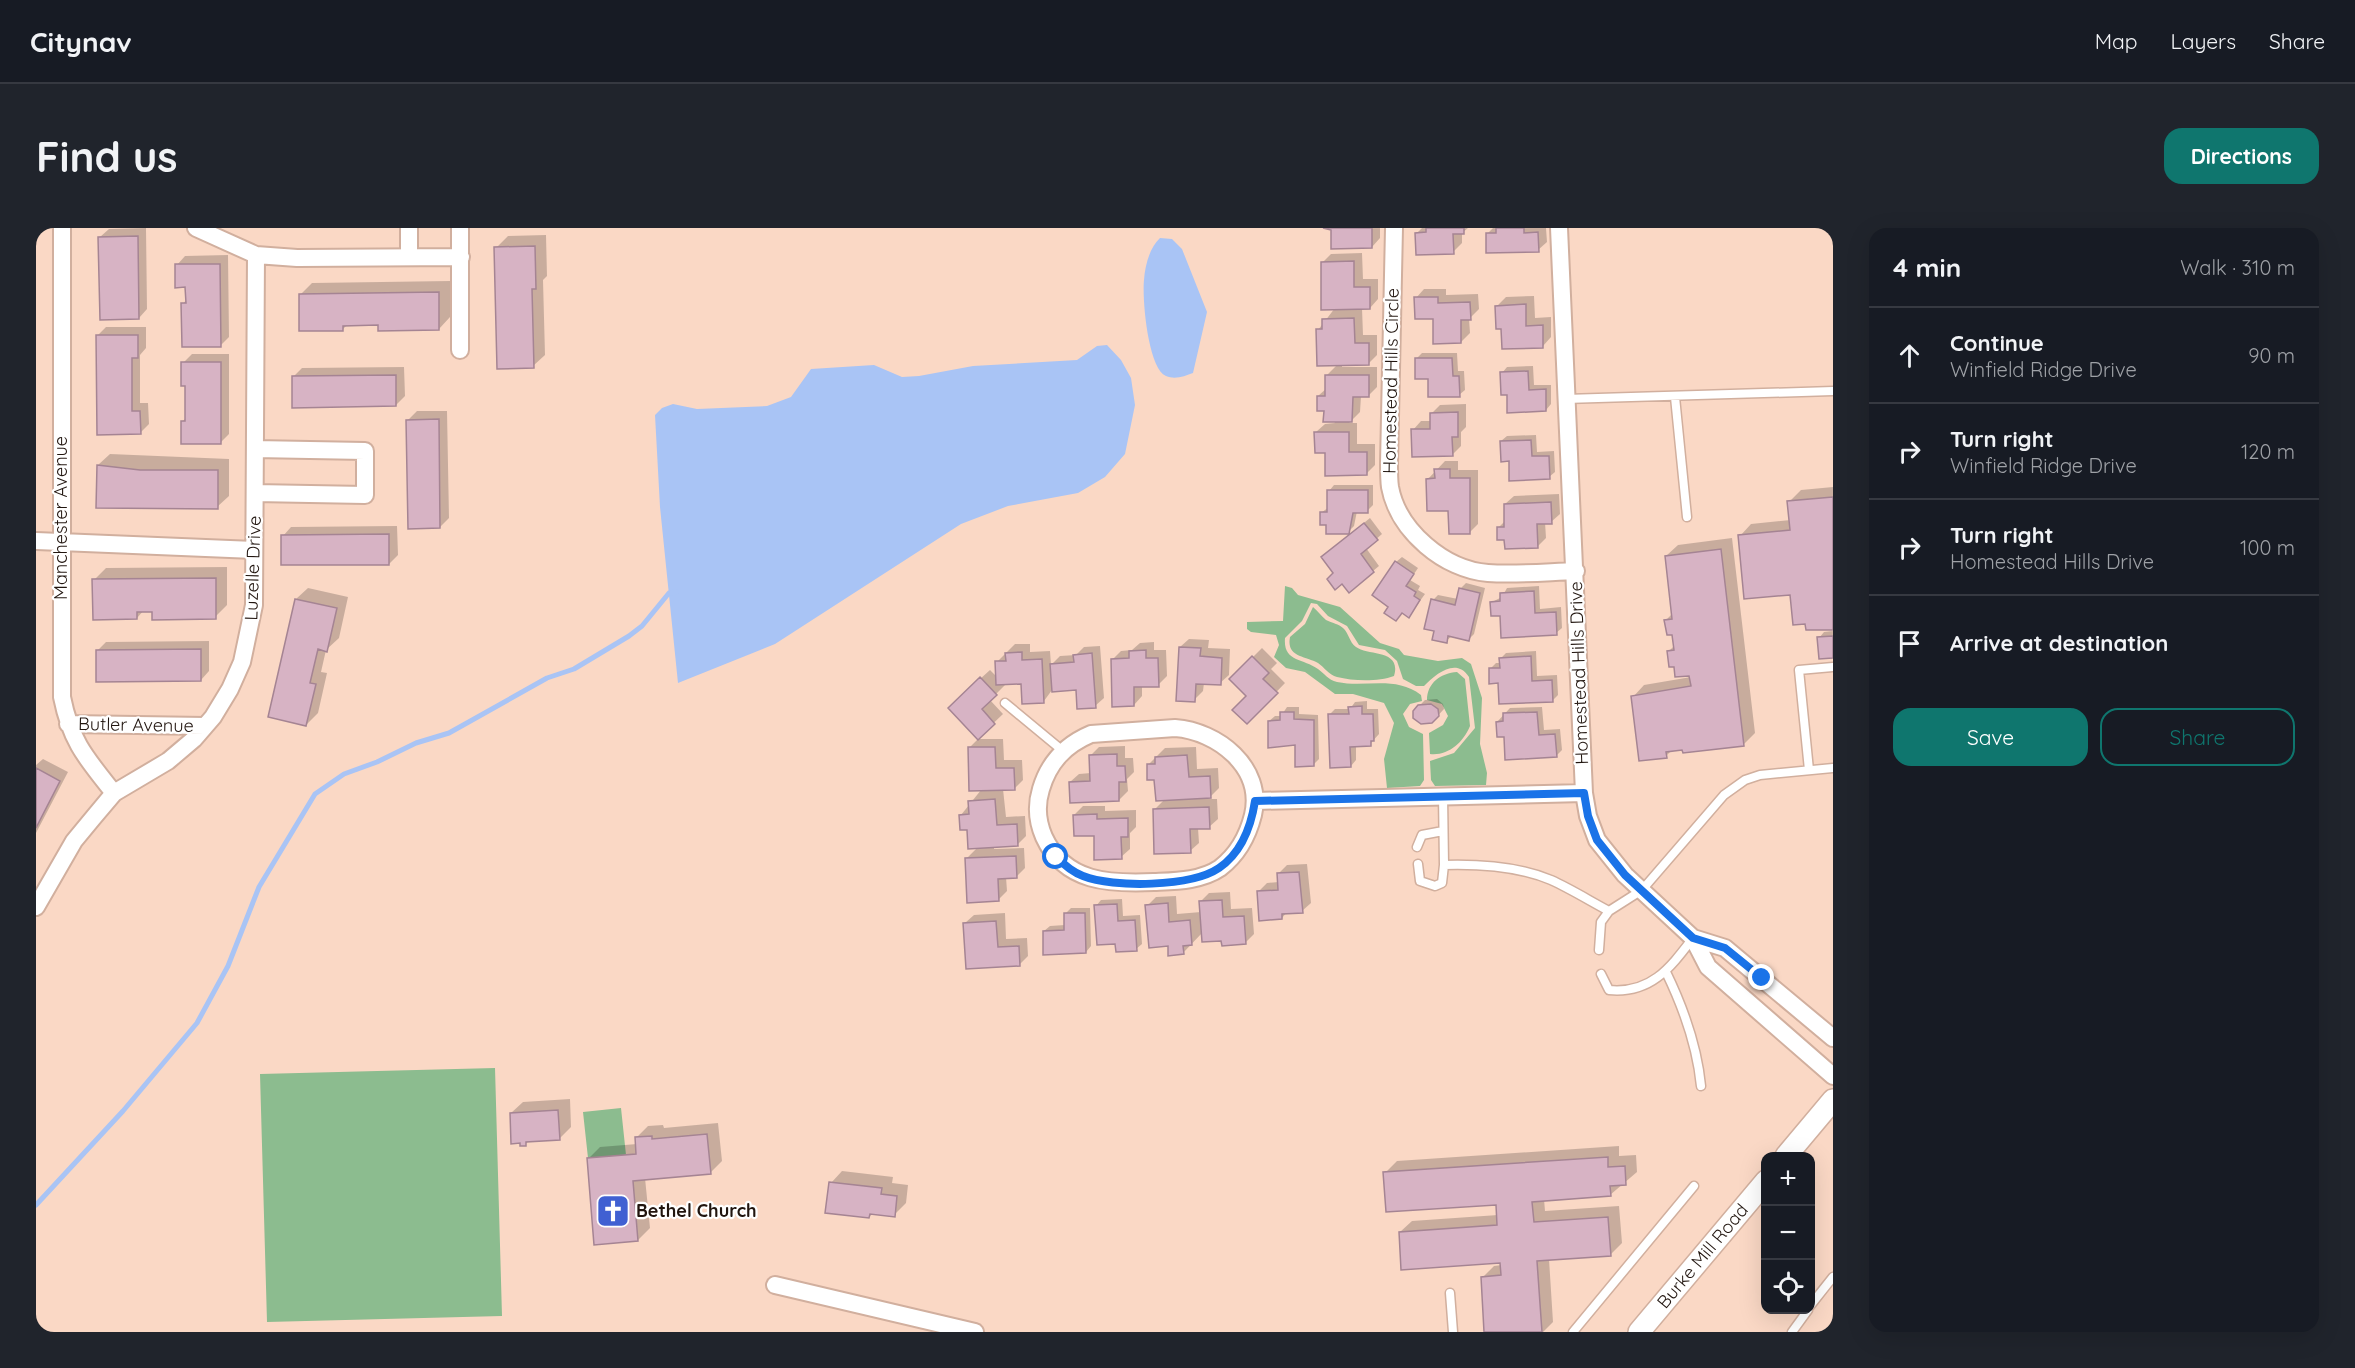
<!DOCTYPE html>
<html lang="en">
<head>
<meta charset="utf-8">
<style>
	:root { --surface:#171b24; --page:#20242c; --text:#f1f3f6; --muted:#9ea1a6; --line:#363941; --accent:#0f766e }
	body { margin:0; font-family:Quicksand,sans-serif; background:var(--page); color:var(--text) }
	.controls { position:absolute; right:18px; bottom:18px; display:grid; overflow:hidden; border-radius:12px; box-shadow:0 6px 24px #0002 }
	.controls button { width:54px; height:54px; display:grid; place-items:center; padding:0; border:0; border-bottom:2px solid var(--line); background:var(--surface); color:var(--text); font:30px sans-serif }
	.stop { position:absolute; width:18px; height:18px; margin:-14px; border:4px solid #1a73e8; border-radius:50%; background:#fff }
	.stop.end { background:#1a73e8; border-color:#fff; box-shadow:0 2px 6px #0008 }
	.list { margin:0; padding:0; list-style:none }
	h2 { display:flex; justify-content:space-between; align-items:center; height:78px; margin:0; padding:0 24px; font-size:26px }
	h2 small { font-size:20px; font-weight:400; color:var(--muted) }
	.list li { display:grid; grid-template-columns:39px 1fr auto; gap:18px; align-items:center; box-sizing:border-box; height:96px; padding:0 24px; border-top:2px solid var(--line) }
	.list b { display:block; font-size:22px; white-space:nowrap }
	.list p { margin:0; font-size:20px; white-space:nowrap; color:var(--muted) }
	.list em { font-size:20px; font-style:normal; color:var(--muted) }
	.actions { display:flex; gap:12px; padding:18px 24px }
	.actions a { flex:1; padding:14px 0; border:2px solid var(--accent); border-radius:18px; text-align:center; font-size:21px; color:var(--accent) }
	.actions .main { background:var(--accent); color:#fff }
	.icon { flex:none; width:33px; height:33px; fill:none; stroke:currentColor; stroke-width:2; stroke-linecap:round; stroke-linejoin:round }
	.map { position:relative; flex:none; width:1797px; height:1104px; overflow:hidden; border-radius:18px }
	header { display:flex; align-items:center; gap:36px; box-sizing:border-box; height:84px; padding:0 30px; background:var(--surface); border-bottom:2px solid var(--line) }
	header strong { font-size:28px }
	nav { display:flex; gap:33px; margin-inline-start:auto; font-size:21px }
	.intro { display:flex; align-items:center; justify-content:space-between; box-sizing:border-box; height:144px; padding:0 36px }
	h1 { margin:0; font-size:42px }
	.button { padding:15px 27px; border-radius:18px; background:var(--accent); color:#fff; font-size:21px; font-weight:700 }
	main { display:flex; gap:36px; padding:0 36px }
	aside { flex:1; background:var(--surface); border-radius:18px; box-shadow:0 6px 24px #0002 }
	.map>svg:first-child { display:block }
	.green { fill:#8cbc8f }
	.water { fill:#a9c4f5 }
	.shadow { fill:#0003 }
	.lines { fill:none; stroke-linecap:round; stroke-linejoin:round }
	.stream { stroke:#a9c4f5; stroke-width:5 }
	.building { fill:#d7b3c4; stroke:#a58493; stroke-width:1.5 }
	.service-casing { stroke:#d1af9e; stroke-width:11 }
	.minor-casing { stroke:#d1af9e; stroke-width:20 }
	.tertiary-casing { stroke:#d1af9e; stroke-width:24 }
	.service { stroke:#fff; stroke-width:8 }
	.minor { stroke:#fff; stroke-width:16 }
	.tertiary { stroke:#fff; stroke-width:21 }
	.route { stroke:#1a73e8; stroke-width:8 }
	.labels { text-anchor:middle; stroke-width:4.5; stroke-linejoin:round; paint-order:stroke }
	.street-label { font-size:18px; fill:#21150f; stroke:#fff }
	.poi-label { font-size:18px; font-weight:bold; fill:#21150f; stroke:#fff; text-anchor:start }
</style>
</head>
<body>
<header>
<strong>Citynav</strong>
<nav><a>Map</a><a>Layers</a><a>Share</a></nav>
</header>
<div class="intro"><h1>Find us</h1><a class="button">Directions</a></div>
<main>
<div class="map">
<svg width="1797" height="1104" viewBox="0 0 1797 1104">
	<rect width="100%" height="100%" fill="#fad8c5"/>
	<!-- green -->
	<path class="green" d="M1249,358L1256,360L1262,367L1304,379L1344,415L1363,421L1368,427L1402,433L1426,430L1435,436L1446,470L1444,516L1451,545L1450,557L1399,558L1395,552L1394,533L1418,525L1439,500L1433,449C1420,429 1400,446 1388,458H1380L1367,451L1361,433L1349,422L1323,417L1311,398L1292,388L1281,376L1275,375L1266,393L1249,410C1247,434 1267,430 1282,441C1288,445 1292,452 1301,454C1330,460 1359,447 1385,467L1386,473L1374,476L1367,486L1373,499L1387,506L1388,552L1384,558L1351,560L1348,531L1358,495L1348,475L1317,466H1299L1269,444L1250,440L1238,429L1243,417L1240,407L1215,404L1211,401V394L1247,393Z
		M1277,379C1282,383 1285,388 1290,392C1296,395 1303,396 1307,400C1313,405 1313,414 1320,419C1332,428 1366,421 1358,448C1342,454 1317,453 1301,449C1293,447 1288,439 1282,435C1269,428 1250,429 1254,409L1269,396Z
		M1421,444L1429,451L1434,498C1427,515 1412,528 1394,526L1393,505L1407,497L1412,488L1406,476L1391,472C1391,455 1405,445 1421,444Z
		M459,840L466,1088L231,1094L224,846Z
		M585,880L590,927L552,930L547,884Z"/>
	<!-- water -->
	<path class="water" d="M1124,10L1136,11L1146,21L1171,84L1157,145C1149,148 1139,152 1130,148C1112,140 1106,71 1108,52C1109,37 1114,19 1124,10Z
		M1071,117L1085,132L1095,150L1099,177L1089,226L1069,249L1042,265L972,278L925,296L739,416L642,455L624,279L619,187L626,180L637,176L661,181L731,178L755,169L775,141L838,137L866,149L883,148L937,138L1041,132L1061,118Z"/>
	<!-- shadow -->
	<path class="shadow" d="M110,0L111,81L103,90L64,9L73,1Z
		M1289,0H1344V10L1336,19L1296,0Z
		M1386,0H1432L1426,5V15L1417,24L1381,5Z
		M1457,0H1510L1511,14L1502,22L1451,6Z
		M510,7L511,48L507,52L509,127L497,138L460,20L472,8Z
		M1326,25L1327,51H1342V71L1334,80H1326L1327,107H1341V127L1333,135L1306,136V139H1341V159L1332,168H1325L1324,184L1313,195H1321V216H1339V237L1330,246L1291,223L1280,204L1289,196L1299,195L1282,168L1291,160V147L1302,136L1282,102L1299,80L1287,34L1295,26Z
		M192,27L193,109L185,117L147,76L151,71V58L141,37L149,28Z
		M414,53V89L403,101L344,96H312L307,101L265,66L276,55Z
		M1388,61H1410V67L1442,66L1443,81L1433,91L1434,105L1425,114L1380,70Z
		M1498,68L1499,90L1515,89V109L1507,118L1467,100L1461,78L1470,69Z
		M70,99H110V120L104,127V175H112L113,196L104,205L61,108Z
		M1386,125H1421L1422,143H1428L1429,162L1423,167L1393,150L1380,131Z
		M156,126H193V206L184,215L147,193L151,189V156L147,135Z
		M1497,138L1498,157H1515V176L1510,182L1472,166L1466,145L1471,139Z
		M368,139L369,168L360,177L257,149L266,140Z
		M1430,176V199L1425,204V218L1416,227L1377,202L1385,193H1395V186L1404,177Z
		M381,183H411L413,290L404,299L372,192Z
		M1500,207L1501,224L1518,223L1519,244L1513,249L1474,232L1465,213L1471,208Z
		M74,226L193,231V268L181,279L62,237Z
		M1409,233H1422V242H1442V296L1434,304L1392,251Z
		M1298,257H1337V277L1331,283H1321L1318,298L1312,304L1285,285L1293,279V263Z
		M1797,259V399L1756,366L1704,308L1715,296L1755,292L1753,274L1765,262Z
		M1523,266L1524,286L1515,294H1509L1510,310L1501,319L1470,310L1463,299L1469,293V276L1478,268Z
		M1334,290L1346,306L1330,320L1343,338L1337,343L1299,345L1292,324Z
		M361,298L362,327L353,336L247,308L255,299Z
		M1696,310L1719,505L1708,516L1636,522L1630,528L1597,469L1608,457L1655,449L1640,437L1633,423L1639,417L1638,405L1630,392L1637,385L1630,328L1642,317Z
		M1366,329L1382,340L1374,352L1384,358L1382,362L1389,366L1373,388L1367,384L1360,391L1354,379L1360,334Z
		M191,339V377L179,389L117,382H108L101,390L58,352L70,340Z
		M1430,355L1449,360L1438,406L1432,412L1416,408L1410,413L1400,402L1397,372L1402,367L1422,371L1424,361Z
		M1503,358L1504,381L1525,379L1526,400L1520,405L1456,374L1466,369L1471,360Z
		M272,360L312,369L303,410L290,422L285,444L291,445L282,485L270,497L260,371Z
		M1797,403V428L1783,410L1788,404Z
		M1153,411L1173,412L1172,420L1194,421L1193,447L1184,455H1168L1167,463L1158,472L1144,419Z
		M173,413V443L165,452L61,423L70,414Z
		M1118,414V422H1130L1131,448L1122,457L1106,458V468L1098,477L1077,431L1085,423L1096,422L1104,415Z
		M979,416H994V424L1014,423L1015,437L1024,428L1040,427L1048,419L1064,418L1068,470L1059,478L1041,461L1016,462L1008,473L986,454L967,455L969,457L954,472L967,486L942,510L922,471L954,442L961,449V434Z
		M1226,420L1241,435L1235,441L1249,455L1211,494L1212,468L1195,451Z
		M1500,423L1501,448L1521,447L1522,467L1517,472L1464,454L1454,441L1460,435H1465V430L1470,425Z
		M1401,471L1407,476L1408,481L1396,494L1378,483L1389,472Z
		M1331,473V481H1342L1343,506L1334,516L1320,517V532L1315,538L1293,487L1299,481H1314L1319,474Z
		M1251,479H1263V486L1282,487L1283,531L1277,537L1260,516L1233,493L1239,488H1245Z
		M1506,479L1508,502L1524,501L1526,522L1520,528L1469,507L1461,494L1474,480Z
		M942,511H967L968,532H986L987,552L978,561H967L970,589L989,588L990,608L981,617L958,618V621L988,620L989,640L980,649H970L971,663L962,672L931,630L942,619L925,587L945,562L933,520Z
		M1089,518V530H1097L1098,544L1091,551L1092,563L1083,572L1034,554L1043,546L1055,545L1054,528L1063,519Z
		M1160,519L1161,541L1182,540L1183,560L1172,571H1181L1182,591L1173,599L1162,600L1163,615L1154,623L1118,582L1129,571L1112,537L1129,520Z
		M7,531L32,544L0,605V537Z
		M1047,578H1069V583L1100,582V599L1094,605V621L1085,629L1038,587Z
		M1271,636L1275,675L1266,683L1251,684L1246,690L1222,664L1231,655L1243,654L1242,646L1251,637Z
		M1194,664L1195,681L1216,680L1218,706L1209,715L1166,705L1147,725L1133,717L1111,678L1120,669L1140,668L1141,686L1165,684L1164,674L1173,665Z
		M1086,671L1087,688L1104,687L1106,716L1100,721L1081,715L1060,678L1065,672Z
		M1035,680H1054L1055,718L1050,724L1008,703L1014,698L1029,697V686Z
		M969,685L970,711L991,710L992,728L983,737L929,695L938,687Z
		M534,871L535,899L523,911L493,913L489,916L475,885L487,874Z
		M682,895L686,933L674,945L609,950L614,1000L602,1012L552,931L564,919L601,916L600,910L612,898L627,897L628,900Z
		M1583,918V928L1600,927L1601,944L1574,967L1508,971L1509,983L1583,978L1586,1015L1574,1027L1513,1031L1517,1094L1507,1104H1450L1446,1050L1458,1038L1466,1037L1465,1034L1364,1004L1376,993L1462,987L1461,975L1349,945L1361,933Z
		M806,943L857,949L856,955L872,957L870,975L858,987L837,985L833,989L795,955Z"/>
	<g class="lines">
		<!-- stream -->
		<path class="stream" d="M0,977L87,883L161,795L192,738L223,659L279,566L308,546L341,534L380,515L413,505L511,450L538,441L593,408L606,398L633,365L640,364"/>
	</g>
	<!-- building -->
	<path class="building" d="M1287,0H1336V20L1295,21V2Z
		M1390,0H1428V6H1417L1418,26L1380,27L1379,5L1390,4Z
		M1460,0H1488V5L1502,4L1503,24L1450,25V5H1460Z
		M102,8L103,91L64,92L62,9Z
		M499,18L500,61H496L498,140L461,141L458,19Z
		M1318,33V59H1334V81L1285,82V34Z
		M139,36H184L185,119H146L145,75H150L149,59L139,60Z
		M403,64V102L342,103V97L307,98V103H263V66Z
		M1378,69H1402V75L1434,74L1435,92H1425V115L1397,116V91H1379Z
		M1490,76V98L1507,97V120L1466,121L1465,101H1460L1459,78Z
		M1318,90L1319,115H1333V137L1281,138L1280,101H1286V91Z
		M60,107H102V130H96V183H104L105,206L61,207Z
		M1379,130H1416L1417,148H1423L1424,169H1392V151H1379Z
		M145,134H185V216H145V193H149V158H145Z
		M1492,143L1493,162L1510,161V183L1471,185V167H1465L1464,144Z
		M360,147V178L256,180V148Z
		M1289,147H1333V169H1317L1316,194H1287L1288,183H1281V168H1289Z
		M1422,184V209H1416L1417,228L1376,229L1375,201H1394V185Z
		M403,191L404,300L372,301L370,192Z
		M1278,204H1313V224H1331V247L1289,248V225H1279Z
		M1495,212L1496,228H1513L1514,251L1473,253V233L1465,234L1464,213Z
		M61,237L104,242H182V281L60,280Z
		M1398,241H1414V250H1434V306H1413L1412,283H1391L1390,251L1399,250Z
		M1291,262H1332V285H1317L1313,306H1290V297H1284V284H1291Z
		M1797,269V402H1770L1769,396L1757,397L1754,367L1708,371L1702,307L1754,302L1751,273Z
		M1515,274L1516,296H1501L1502,320L1469,321L1468,312H1461V299H1468V276Z
		M1328,295L1342,312L1325,326L1338,344L1313,365L1306,356L1299,362L1291,351L1297,345L1285,329Z
		M353,306V337H245V307Z
		M1685,321L1708,518L1647,525L1646,522L1630,524L1631,530L1603,533L1595,468L1655,458L1653,448L1639,449L1638,439H1633L1631,423L1638,422L1636,407H1631L1628,392L1636,391L1629,328Z
		M1359,333L1378,346L1370,358L1380,364L1378,368L1384,372L1373,390L1366,385L1360,393L1348,385L1352,379L1336,367Z
		M180,350V391L116,392V384H101V391L57,392L56,351Z
		M1423,360L1444,365L1433,413L1412,408L1411,415L1396,412L1398,403L1388,401L1395,371L1419,377Z
		M1498,363L1499,385L1520,384L1521,407L1465,410L1464,388H1455L1454,374L1464,373V365Z
		M259,371L301,380L291,424L282,421L274,455L280,456L270,498L232,489Z
		M1797,408V430L1783,431L1781,409Z
		M1143,419L1165,420L1164,428L1186,430L1185,457L1160,456L1159,474L1140,473Z
		M165,421V453L60,454V422Z
		M1110,422V430H1122L1123,459H1098V478L1076,479L1075,431L1093,430V423Z
		M986,424V432L1006,431L1008,475L986,476L985,456L960,457L959,433H970L969,425Z
		M1056,425L1060,480L1041,481L1040,462L1016,464L1014,436L1038,434L1037,427Z
		M1216,428L1233,445L1227,451L1242,465L1211,496L1196,482L1210,468L1193,451Z
		M1495,428L1496,453L1516,452L1517,474L1463,476L1462,455L1453,456V440H1464L1463,430Z
		M944,449L961,467L946,481L959,496L942,512L912,480Z
		M1395,476L1402,481L1403,488L1396,495L1385,496L1377,490V483L1382,477Z
		M1326,478V486H1337L1338,513H1335V518L1314,519L1315,539L1294,540L1292,486H1313L1312,479Z
		M1244,484H1258V491L1278,492V538L1259,539V517L1232,520V493L1244,492Z
		M1501,484L1503,507L1519,506L1521,529L1469,532L1468,509H1461L1460,494L1467,493V485Z
		M932,519H959L960,540H978L979,562L933,563Z
		M1081,526V538H1089L1090,554H1083V573L1034,575L1033,554L1054,553L1053,527Z
		M1151,527L1153,549L1174,548L1175,570L1120,573L1118,552H1111V536H1119V529Z
		M0,540L24,553L0,600Z
		M959,571L961,597L981,596L982,618L932,621L931,602H924L923,587L933,586L932,573Z
		M1173,579L1174,601H1154L1155,625L1118,626L1117,581Z
		M1061,586V591L1092,590V609H1085L1086,631L1058,632V608H1038L1037,587Z
		M980,628L981,650L962,651L963,673L931,675L929,630Z
		M1263,644L1267,685L1246,686V691L1223,693L1221,663L1242,662L1241,645Z
		M1186,672L1187,689L1208,688L1210,716L1186,718L1185,713L1166,714L1163,673Z
		M1132,675L1133,694L1154,692L1156,717L1147,718L1148,726L1132,728V718L1113,720L1109,677Z
		M1081,676L1082,693L1099,692L1101,723L1080,724L1079,716L1061,717L1058,677Z
		M1028,685H1049L1050,725L1007,727V703L1028,702Z
		M960,693L962,719L983,718L984,738L930,741L927,695Z
		M522,882L524,912L490,914V918H484V915L475,916L474,885Z
		M671,906L675,946L597,953L602,1013L558,1017L551,930L600,926L599,909L616,908V911Z
		M1572,929V939L1589,938L1590,957L1574,958L1575,968L1496,974L1498,994L1572,989L1575,1028L1501,1033L1506,1104H1448L1445,1049L1465,1047L1464,1035L1365,1042L1363,1004L1461,997L1460,977L1350,984L1347,944Z
		M793,954L846,960L845,966L861,968L859,989L834,986L833,990L789,985Z"/>
	<g class="lines">
		<!-- service casing -->
		<g class="service-casing">
			<path id="service" d="M1639,169L1651,289
				M1529,171L1797,163
				M969,475L1027,523
				M1773,542L1763,442L1797,439
				M1407,567L1408,637C1442,636 1484,639 1515,652C1535,661 1554,673 1573,683L1606,662L1688,567L1709,552L1724,547L1797,540
				M1381,619L1386,607L1407,603
				M1382,636L1384,653L1399,658L1406,655L1408,637
				M1563,722L1565,694L1573,683
				M1630,744C1648,781 1661,817 1665,858
				M1565,746L1573,762C1615,766 1634,740 1657,710
				M1414,1065L1417,1104
				M1774,1078L1797,1049
				M1537,1104L1658,958
				M1756,1104L1772,1082"/>
		</g>
		<!-- minor casing -->
		<g class="minor-casing">
			<path id="minor" d="M26,0V469C35,514 50,530 78,565
				M160,0L220,27L261,30L425,29
				M1358,0L1353,236C1353,244 1353,252 1354,259C1362,303 1409,342 1452,345C1481,347 1511,344 1540,343
				M1523,0L1548,565L1552,588L1561,612L1589,647L1657,710L1689,720L1797,810
				M373,29V0
				M424,122V0
				M219,265L329,267V223L219,221
				M0,313L218,322
				M32,496L169,498
				M1139,500C1181,503 1228,539 1217,587C1212,607 1201,627 1184,640C1165,653 1139,653 1118,654C1074,656 1029,655 1008,609C1001,593 1000,577 1005,561C1013,534 1029,517 1055,506Z
				M1219,573L1548,565
				M0,679L38,613L57,590L78,565L132,533L158,511L177,489L194,461L206,434L218,377L220,27
				M1657,710L1672,739L1797,848
				M739,1057L939,1104"/>
		</g>
		<!-- tertiary casing -->
		<g class="tertiary-casing">
			<g id="tertiary">
				<path d="M1750,928L1797,872"/>
				<path id="s1" d="M1603,1104L1730,953"/>
			</g>
		</g>
		<!-- service -->
		<use href="#service" class="service"/>
		<!-- minor -->
		<use href="#minor" class="minor"/>
		<!-- tertiary -->
		<use href="#tertiary" class="tertiary"/>
	</g>
	<g class="lines">
		<!-- route -->
		<path class="route" d="M1020,629C1029,637 1036,644 1047,648C1077,660 1155,659 1183,640C1205,625 1215,599 1219,573L1548,565L1552,588L1561,612L1589,647L1657,710L1689,720L1726,750"/>
	</g>
	<!-- icons -->
	<defs>
		<g id="church-square" transform="scale(1.725)"><rect x="-9" y="-9" width="18" height="18" rx="4" fill="#4060d2" stroke="#fff"/><path d="M-1.2-6h2.4v3.5h3.3v2.4h-3.3V6h-2.4V-.1h-3.3v-2.4h3.3Z" fill="#fff"/></g>
	</defs>
	<g fill-rule="evenodd">
		<use href="#church-square" x="577" y="983"/>
	</g>
	<g class="labels">
		<!-- street labels -->
		<g class="street-label">
			<text transform="translate(1355 153) rotate(-89)" y="6">Homestead Hills Circle</text>
			<text transform="translate(25 290) rotate(-90)" y="6">Manchester Avenue</text>
			<text transform="translate(217 340) rotate(-88)" y="6">Luzelle Drive</text>
			<text transform="translate(1543 445) rotate(-92)" y="6">Homestead Hills Drive</text>
			<text transform="translate(100 497) rotate(1)" y="6">Butler Avenue</text>
			<text dy="6" stroke="none"><textPath href="#s1" startOffset="99">Burke Mill Road</textPath></text>
		</g>
		<!-- poi labels -->
		<g class="poi-label">
			<text x="600" y="989">Bethel Church</text>
		</g>
	</g>
</svg>
<div class="controls">
<button>+</button>
<button>−</button>
<button><svg class="icon" aria-label="locate" viewBox="0 0 24 24"><circle cx="12" cy="12" r="6"/><path d="M12 2v4M12 18v4M2 12h4M18 12h4"/></svg></button>
</div>
<div class="stop" style="left:1020px;top:629px"></div>
<div class="stop end" style="left:1726px;top:750px"></div>
</div>
<aside>
<h2>4 min<small>Walk · 310 m</small></h2>
<ul class="list">
<li><svg class="icon" aria-label="ahead" viewBox="0 0 24 24"><path d="M12 20V5M6 11l6-6 6 6"/></svg><div><b>Continue</b><p>Winfield Ridge Drive</p></div><em>90 m</em></li>
<li><svg class="icon" aria-label="right" viewBox="0 0 24 24"><path d="M7 20v-9h11M14 6l5 5-5 5"/></svg><div><b>Turn right</b><p>Winfield Ridge Drive</p></div><em>120 m</em></li>
<li><svg class="icon" aria-label="right" viewBox="0 0 24 24"><path d="M7 20v-9h11M14 6l5 5-5 5"/></svg><div><b>Turn right</b><p>Homestead Hills Drive</p></div><em>100 m</em></li>
<li><svg class="icon" aria-label="arrive" viewBox="0 0 24 24"><path d="M6 21V4h12l-3 4 3 4H6"/></svg><div><b>Arrive at destination</b></div></li>
</ul>
<div class="actions"><a class="main">Save</a><a>Share</a></div>
</aside>
</main>
</body>
</html>
